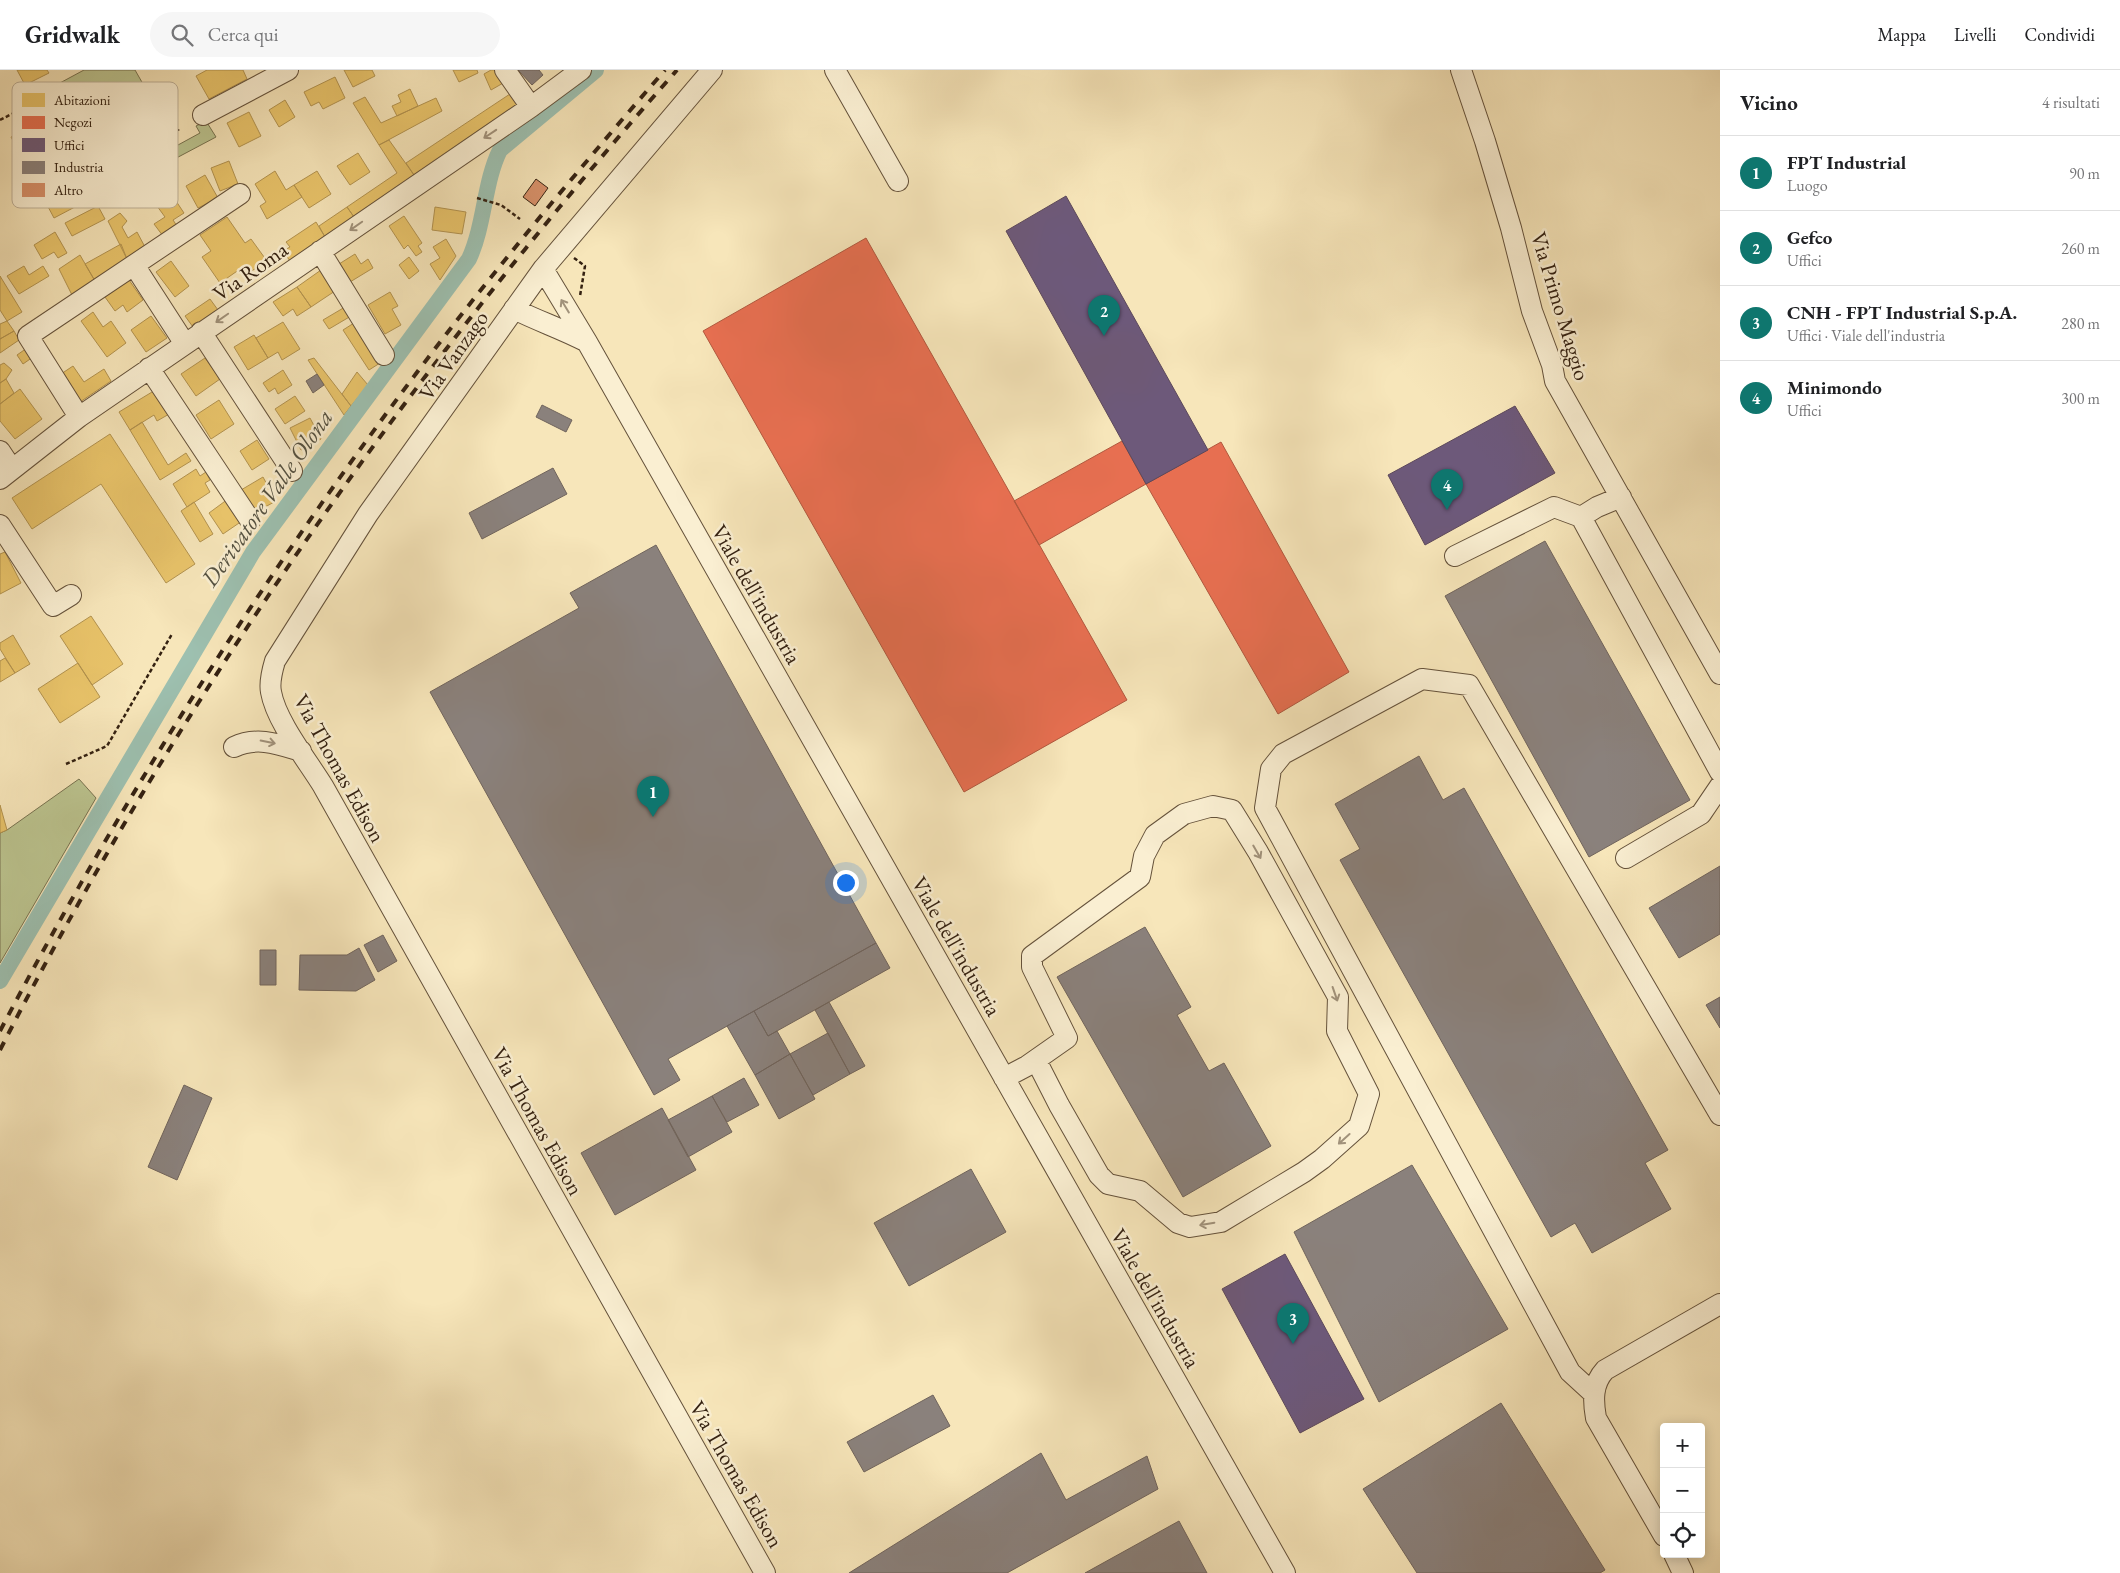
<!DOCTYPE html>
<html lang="it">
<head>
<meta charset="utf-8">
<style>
	:root { --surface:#fff; --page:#f6f6f6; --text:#202124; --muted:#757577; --line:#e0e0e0; --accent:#0f766e }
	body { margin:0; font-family:"EB Garamond",serif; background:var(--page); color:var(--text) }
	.controls { position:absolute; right:15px; bottom:15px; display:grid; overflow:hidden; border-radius:5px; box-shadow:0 2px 12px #0003 }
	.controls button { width:45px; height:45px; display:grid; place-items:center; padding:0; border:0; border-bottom:1px solid var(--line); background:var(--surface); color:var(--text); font:25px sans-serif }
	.you { position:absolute; left:845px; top:812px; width:18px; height:18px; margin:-12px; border:4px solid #fff; border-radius:50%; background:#1a73e8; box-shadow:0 0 0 8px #1a73e833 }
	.badge { display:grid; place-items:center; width:32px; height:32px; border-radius:50%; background:var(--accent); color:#fff; font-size:16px; font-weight:700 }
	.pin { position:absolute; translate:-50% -41px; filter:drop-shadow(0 1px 2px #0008) }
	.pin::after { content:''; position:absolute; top:26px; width:18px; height:15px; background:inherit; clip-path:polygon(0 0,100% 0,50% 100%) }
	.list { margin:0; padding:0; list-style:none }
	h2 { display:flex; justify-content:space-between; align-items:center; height:65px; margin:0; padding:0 20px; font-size:21px }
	h2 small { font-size:16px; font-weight:400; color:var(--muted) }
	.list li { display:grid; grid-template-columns:32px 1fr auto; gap:15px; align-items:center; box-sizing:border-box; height:75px; padding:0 20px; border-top:1px solid var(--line) }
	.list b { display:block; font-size:19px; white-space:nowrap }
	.list p { margin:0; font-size:16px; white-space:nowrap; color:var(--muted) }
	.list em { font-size:16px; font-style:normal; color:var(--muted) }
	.icon { flex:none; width:28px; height:28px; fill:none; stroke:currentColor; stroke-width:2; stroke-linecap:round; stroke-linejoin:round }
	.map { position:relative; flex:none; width:1720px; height:1503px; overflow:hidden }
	header { display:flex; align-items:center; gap:30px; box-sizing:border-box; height:70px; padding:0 25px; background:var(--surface); border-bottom:1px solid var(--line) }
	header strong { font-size:24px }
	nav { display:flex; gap:28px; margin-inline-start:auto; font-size:18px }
	.search { width:350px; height:45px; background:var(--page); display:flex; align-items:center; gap:12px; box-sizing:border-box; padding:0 18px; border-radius:28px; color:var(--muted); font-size:19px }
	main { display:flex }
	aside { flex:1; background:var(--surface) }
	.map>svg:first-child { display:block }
	.green { fill:#bcc590; stroke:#787350 }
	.homes { fill:#e9c46a; stroke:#b3934f }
	.shops { fill:#e76f51; stroke:#b1583e }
	.offices { fill:#6d597a; stroke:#5c485a }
	.industry { fill:#8a817c; stroke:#70645c }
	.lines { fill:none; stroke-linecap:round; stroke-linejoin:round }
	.canal { stroke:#9dc0b0; stroke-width:16 }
	.building { fill:#d89069; stroke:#342111 }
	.minor-casing { stroke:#65523b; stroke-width:22 }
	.path { stroke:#342111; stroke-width:2.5; stroke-dasharray:4 2.5; stroke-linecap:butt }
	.minor { stroke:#faefd2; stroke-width:20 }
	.rail { stroke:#342111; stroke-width:4; stroke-dasharray:9 9; stroke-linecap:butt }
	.oneway { stroke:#a1927b }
	.labels { text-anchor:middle; stroke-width:5; stroke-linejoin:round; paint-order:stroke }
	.street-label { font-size:22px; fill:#342111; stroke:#faefd2 }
	.water-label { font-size:24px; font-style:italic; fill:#545141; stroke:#faefd2 }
	.key { fill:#faefd2; stroke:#bfb198; stroke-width:1 }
	.key-label { font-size:14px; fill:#342111 }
</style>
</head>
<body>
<header>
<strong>Gridwalk</strong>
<div class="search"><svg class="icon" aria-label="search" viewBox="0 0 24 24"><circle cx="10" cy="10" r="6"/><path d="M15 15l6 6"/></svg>Cerca qui</div>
<nav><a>Mappa</a><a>Livelli</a><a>Condividi</a></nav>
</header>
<main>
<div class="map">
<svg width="1720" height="1503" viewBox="0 0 1720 1503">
	<rect width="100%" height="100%" fill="#f7e6ba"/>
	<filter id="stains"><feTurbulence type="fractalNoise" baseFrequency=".004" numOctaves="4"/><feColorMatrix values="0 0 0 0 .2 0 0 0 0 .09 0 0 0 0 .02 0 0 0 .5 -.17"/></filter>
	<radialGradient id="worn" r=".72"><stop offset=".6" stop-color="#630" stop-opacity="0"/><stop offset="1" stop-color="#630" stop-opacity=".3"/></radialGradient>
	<!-- green -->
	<path class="green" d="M84,0H135L178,75L200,63L196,56L206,51L216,67L101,128L45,21Z
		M79,709L96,728L0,893V763L7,760Z"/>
	<!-- homes -->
	<path class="homes" d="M17,0H47L49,3L25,15Z
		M207,0H243L247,9L209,29L196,6Z
		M344,0H372L375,6L353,17Z
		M453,0H477L478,3L459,12Z
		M491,0H496L505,12L491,20L484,4Z
		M335,7L345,28L323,39L319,32L311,36L304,22Z
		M410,19L418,36L397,46L392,36L401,32L398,25Z
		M513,22L521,35L414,105L406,93Z
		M365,27L381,53L436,28L442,41L379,75L353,33Z
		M285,30L295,47L279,57L269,40Z
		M249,42L261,66L239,77L227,53Z
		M47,48L90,129L54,148L11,67Z
		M389,70L414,105L354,147L347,137L397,103L379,75Z
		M358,83L370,102L350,115L337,96Z
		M229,91L238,114L220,121L211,98Z
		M275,101L286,120L294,115L302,127L267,149L260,136L266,132L255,114Z
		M317,101L331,124L309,138L294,115Z
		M205,105L218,128L198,138L186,116Z
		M172,125L184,143L173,150L177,156L163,166L154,154L165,147L157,136Z
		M98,136L105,149L72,166L65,153Z
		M347,137L354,147L325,167L319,156Z
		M435,137L466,142L462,164L432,160Z
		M120,143L127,151L122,157L128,168L137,162L145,177L127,189L108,151Z
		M404,146L422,173L418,176L422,182L416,186L408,175L404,179L389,156Z
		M227,147L245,173L251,169L267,191L247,204L243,197L220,213L202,187L211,181L200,165Z
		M316,152L325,167L290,191L283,181L290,177L286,172Z
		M55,162L67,183L58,188L54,182L42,189L34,175Z
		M446,169L456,186L440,210L430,194L440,188L433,177Z
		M121,174L127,189L95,211L85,194Z
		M355,184L361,194L368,189L373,198L350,212L339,194Z
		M80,185L95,211L72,225L59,199Z
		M409,187L419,201L409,209L399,195Z
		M171,191L189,216L175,227L156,202Z
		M24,196L29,205L43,196L49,206L19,224L7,206Z
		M321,200L335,221L311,237L297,217Z
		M0,206L22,242L7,251L0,240Z
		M129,210L143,230L127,242L123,235L115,241L105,227Z
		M297,217L311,237L297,246L293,239L283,246L273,232Z
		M390,222L398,236L392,239L401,255L385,264L368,235Z
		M210,229L218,240L193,257L185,246Z
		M345,237L351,246L329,259L323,250Z
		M93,242L103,257L111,251L126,273L107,287L81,251Z
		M151,246L167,268L146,282L131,260Z
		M7,251L14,261L0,269V254Z
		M283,252L300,279L282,290L278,282L268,288L256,268Z
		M354,253L380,293L369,300L343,260Z
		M14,261L19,270L0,283V269Z
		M254,265L268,288L248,300L234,277Z
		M27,278L33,287L23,294L17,285Z
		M205,288L220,309L196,326L181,304Z
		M314,288L351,336L344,345L308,290Z
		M4,293L12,300L6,309L0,313V295Z
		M73,296L84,312L104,299L111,311L80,332L61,304Z
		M283,300L292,315L278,324L275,318L269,322L263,313Z
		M357,302L368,315L351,336L342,324Z
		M6,309L14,323L0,334V313Z
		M20,319L42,349L15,369L0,351V334Z
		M157,319L171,343L157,351L154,345L130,360L119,342Z
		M295,326L305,341L285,354L275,339Z
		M219,330L234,354L211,369L196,345Z
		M310,348L321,369L301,380L290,358Z
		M142,352L168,395L186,383L191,391L160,410L130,360Z
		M110,364L195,494L166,513L101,414L32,459L12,428Z
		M257,370L269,389L252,400L240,381Z
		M196,399L200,406L206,402L210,410L205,413L210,422L187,437L173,414Z
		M263,407L276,431L254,443L241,420Z
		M228,429L242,451L223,464L209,443Z
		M194,432L213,464L200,472L181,441Z
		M5,482L21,513L0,524V484Z
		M91,546L123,594L92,615L60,566Z
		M13,565L30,594L15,603L0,579V573Z
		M5,588L15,603L0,612V591Z
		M78,593L100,627L60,653L38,619Z
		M0,735L7,760L0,763Z"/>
	<!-- shops -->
	<path class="shops" d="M866,168L1127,630L964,722L703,261Z
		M1122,371L1146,414L1039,475L1014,431Z
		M1221,372L1349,602L1278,644L1146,414Z"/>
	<!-- offices -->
	<path class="offices" d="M1066,126L1208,380L1146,414L1006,161Z
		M1515,336L1555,403L1425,475L1388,405Z
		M1285,1184L1364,1329L1300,1363L1222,1219Z"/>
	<!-- industry -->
	<path class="industry" d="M518,0H539L543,5L532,15Z
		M317,304L324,315L313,323L306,311Z
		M542,335L572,350L566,362L536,347Z
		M553,398L567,424L482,469L469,443Z
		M1545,471L1690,730L1589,787L1445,526Z
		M656,475L876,873L668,989L680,1010L654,1025L430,622L579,538L570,523Z
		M1419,686L1443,730L1464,718L1668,1080L1645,1093L1671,1139L1592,1183L1575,1153L1551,1167L1340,790L1360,779L1335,734Z
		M1720,796V864L1679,888L1649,838Z
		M1145,857L1191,937L1177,945L1209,1001L1224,993L1271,1076L1183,1127L1057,907Z
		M383,865L397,891L378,902L364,875Z
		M876,873L890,898L768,966L754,941Z
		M359,878L375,910L356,921L299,920L300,885H347Z
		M260,880H276V915H260Z
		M1720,927V958L1706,935Z
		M829,932L865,996L850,1004L815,940Z
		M754,941L768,966L777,961L790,984L755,1005L727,956Z
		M828,963L850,1004L813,1025L790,984Z
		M790,984L815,1029L779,1049L755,1005Z
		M744,1008L759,1035L727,1052L712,1026Z
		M184,1015L212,1028L177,1110L148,1097Z
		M712,1026L732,1062L688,1087L668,1050Z
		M662,1038L696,1100L615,1145L581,1083Z
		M1412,1095L1508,1259L1379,1332L1294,1162Z
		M971,1099L1006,1162L909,1216L874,1153Z
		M933,1325L950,1356L864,1402L847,1372Z
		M1501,1333L1605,1500L1600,1503H1417L1363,1419Z
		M1041,1383L1066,1430L1147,1386L1158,1419L1007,1503H849Z
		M1179,1451L1207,1503H1085Z"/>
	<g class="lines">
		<!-- canal -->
		<path class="canal" d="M0,911L253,482L469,189C485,154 484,112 500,80L596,0"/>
	</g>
	<!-- building -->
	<path class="building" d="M536,109L548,118L535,136L523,127Z"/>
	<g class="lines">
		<!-- minor casing -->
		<g class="minor-casing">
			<path id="minor" d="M505,0L531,37
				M712,0L543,199L368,444L275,591C272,601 269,612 271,622C276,651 307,690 323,716L765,1503
				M835,0L898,111
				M1461,0L1485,71L1511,158L1532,241L1552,295L1555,311L1720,604
				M203,45L288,0
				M320,181L384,285
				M134,195L185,274
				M543,199L587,272L1285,1503
				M514,239C538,251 562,259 585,271
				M201,262L292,401
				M149,298L250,450
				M79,347L28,266L240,124
				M0,381L12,399
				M0,409L79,347L531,37L581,0
				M1621,427L1597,437L1581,447L1720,702
				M0,455L53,536L71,525
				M1455,486L1554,437L1581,447
				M234,677C257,666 278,674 301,681
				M1626,788L1701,744L1720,716
				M1004,1008L1027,996L1067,968L1032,897V886L1140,807L1144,786L1155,765L1184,744L1213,736L1232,740L1258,782L1338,927L1337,961L1369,1024L1359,1056L1322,1089L1304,1102L1221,1152L1190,1157L1178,1153L1140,1121L1108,1114L1099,1105L1059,1035L1036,990
				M1594,1324L1570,1302L1265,738L1271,699L1283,684L1422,609L1469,615L1720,1045
				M1664,1466L1596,1348C1593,1331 1592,1314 1605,1300L1720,1234
				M1674,1484L1683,1503"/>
		</g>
		<!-- path -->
		<path class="path" d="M0,50L45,27H57L108,46L125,73C148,84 158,74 178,63V59
			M477,128L501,135L520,149
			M574,188L585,196L580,226
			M66,694L107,676L172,564"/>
		<!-- minor -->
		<use href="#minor" class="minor"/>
		<!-- rail -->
		<path class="rail" d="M0,961C121,731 259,512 415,305C494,200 579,99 665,0
			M0,980C181,625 413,298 677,0"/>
	</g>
	<!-- one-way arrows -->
	<defs><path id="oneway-shaft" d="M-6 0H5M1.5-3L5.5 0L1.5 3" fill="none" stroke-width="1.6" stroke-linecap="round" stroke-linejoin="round" transform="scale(1.25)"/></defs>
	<g class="oneway">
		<use href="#oneway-shaft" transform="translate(490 64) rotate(146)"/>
		<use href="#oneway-shaft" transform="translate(356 156) rotate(145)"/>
		<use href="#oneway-shaft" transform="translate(565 236) rotate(-121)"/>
		<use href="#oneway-shaft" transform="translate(222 248) rotate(145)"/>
		<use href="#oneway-shaft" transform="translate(268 672) rotate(11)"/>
		<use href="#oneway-shaft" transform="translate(1257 782) rotate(60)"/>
		<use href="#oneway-shaft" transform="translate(1335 924) rotate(71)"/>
		<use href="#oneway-shaft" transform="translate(1344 1069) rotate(138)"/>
		<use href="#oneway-shaft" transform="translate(1207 1154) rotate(170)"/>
	</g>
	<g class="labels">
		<!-- street labels -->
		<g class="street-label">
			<text transform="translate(250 201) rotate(-35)" y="8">Via Roma</text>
			<text transform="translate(1561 236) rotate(73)" y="8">Via Primo Maggio</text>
			<text transform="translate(453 285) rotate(-55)" y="8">Via Vanzago</text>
			<text transform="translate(757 524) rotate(60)" y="8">Viale dell'industria</text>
			<text transform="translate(340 698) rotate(61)" y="8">Via Thomas Edison</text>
			<text transform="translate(957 876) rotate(60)" y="8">Viale dell'industria</text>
			<text transform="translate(538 1051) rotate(61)" y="8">Via Thomas Edison</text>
			<text transform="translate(1156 1228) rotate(60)" y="8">Viale dell'industria</text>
			<text transform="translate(737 1404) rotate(60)" y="8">Via Thomas Edison</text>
		</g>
		<!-- water labels -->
		<g class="water-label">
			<text transform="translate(267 428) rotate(-55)" y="8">Derivatore Valle Olona</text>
		</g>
	</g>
	<!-- legend -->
	<rect x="12" y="12" width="166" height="126" rx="8" class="key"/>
	<rect x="22" y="23" width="23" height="14" fill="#e9c46a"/>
	<rect x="22" y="46" width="23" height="13" fill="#e76f51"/>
	<rect x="22" y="68" width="23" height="14" fill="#6d597a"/>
	<rect x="22" y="91" width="23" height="13" fill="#8a817c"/>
	<rect x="22" y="113" width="23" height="14" fill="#d89069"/>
	<g class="key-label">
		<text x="54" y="35">Abitazioni</text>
		<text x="54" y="57">Negozi</text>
		<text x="54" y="80">Uffici</text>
		<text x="54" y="102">Industria</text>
		<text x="54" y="125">Altro</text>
	</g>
	<rect width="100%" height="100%" filter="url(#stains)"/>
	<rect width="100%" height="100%" fill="url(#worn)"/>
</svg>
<div class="controls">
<button>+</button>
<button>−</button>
<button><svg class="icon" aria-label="locate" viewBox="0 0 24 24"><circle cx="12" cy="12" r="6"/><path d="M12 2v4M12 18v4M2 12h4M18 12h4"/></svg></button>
</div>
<div class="you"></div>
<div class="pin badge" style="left:653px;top:747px">1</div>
<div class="pin badge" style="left:1104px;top:266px">2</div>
<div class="pin badge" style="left:1293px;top:1274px">3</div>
<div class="pin badge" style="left:1447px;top:440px">4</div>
</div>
<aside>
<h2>Vicino<small>4 risultati</small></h2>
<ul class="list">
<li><span class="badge">1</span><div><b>FPT Industrial</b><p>Luogo</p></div><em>90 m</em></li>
<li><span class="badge">2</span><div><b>Gefco</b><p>Uffici</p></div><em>260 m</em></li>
<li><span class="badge">3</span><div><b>CNH - FPT Industrial S.p.A.</b><p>Uffici · Viale dell'industria</p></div><em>280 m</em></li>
<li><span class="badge">4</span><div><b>Minimondo</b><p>Uffici</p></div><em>300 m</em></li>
</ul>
</aside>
</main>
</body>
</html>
